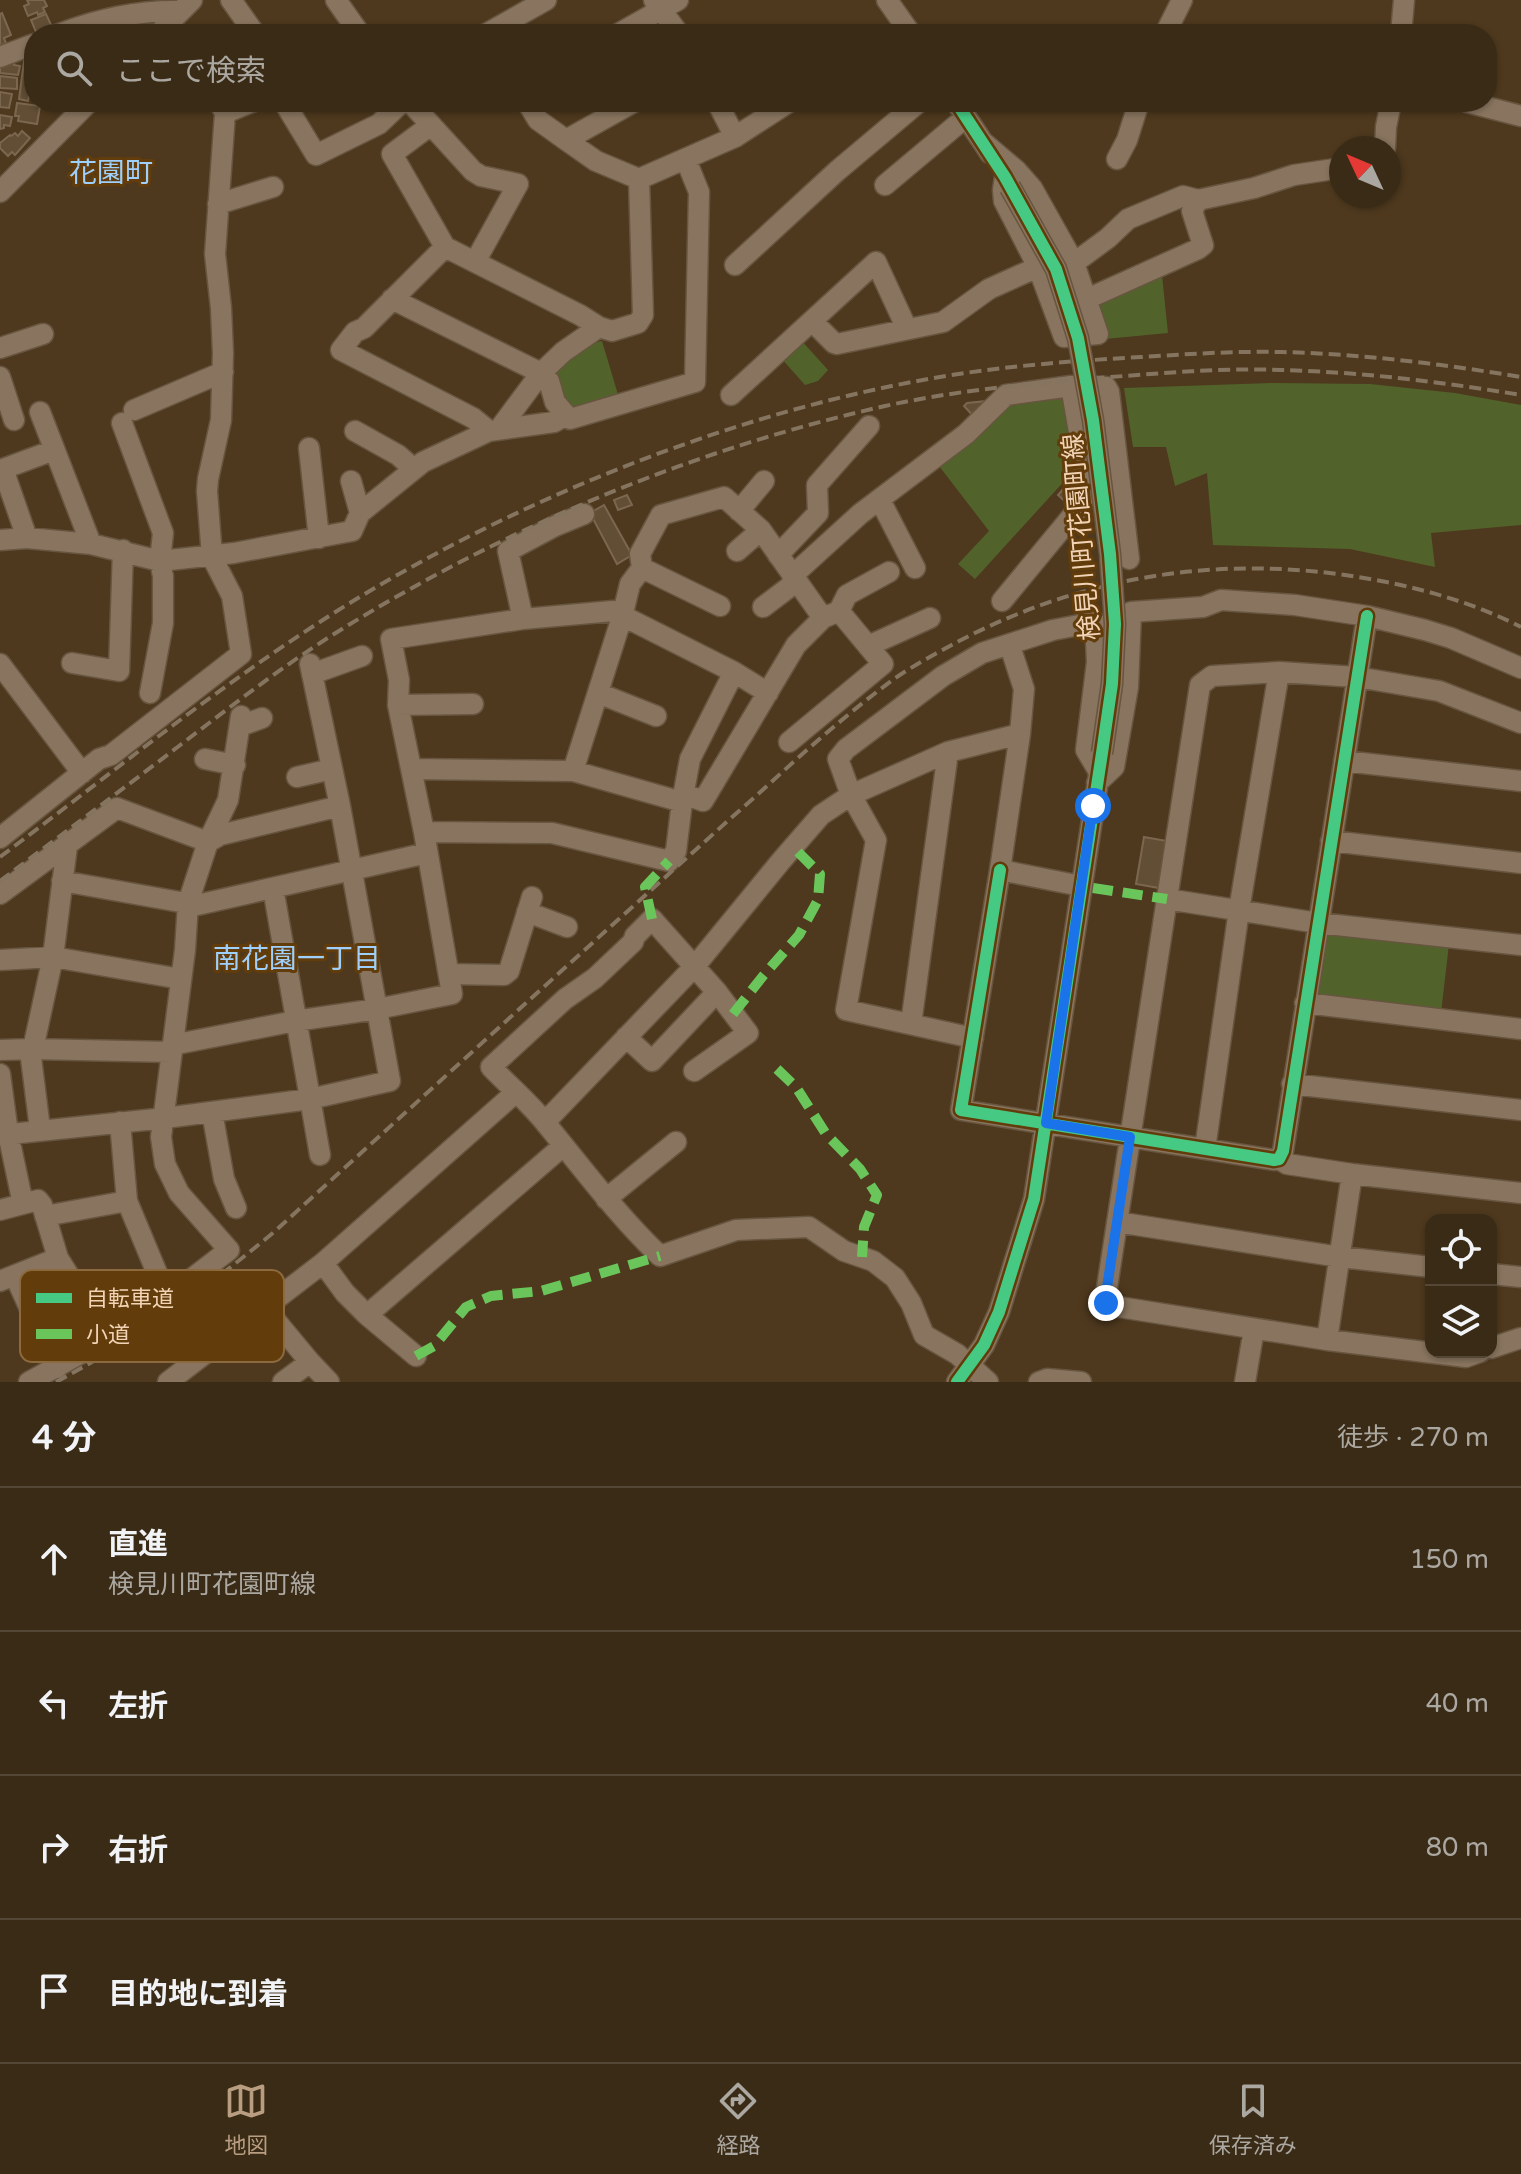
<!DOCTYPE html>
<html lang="ja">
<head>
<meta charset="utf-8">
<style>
	:root { --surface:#3a2b16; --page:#41331f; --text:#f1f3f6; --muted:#aba7a1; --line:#544735; --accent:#b89d81 }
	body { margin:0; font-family:"Varela Round","Noto Sans JP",sans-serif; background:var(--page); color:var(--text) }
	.controls { position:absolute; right:24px; bottom:24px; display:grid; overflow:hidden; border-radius:16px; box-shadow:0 2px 6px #0004 }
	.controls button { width:72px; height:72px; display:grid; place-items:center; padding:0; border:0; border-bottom:2px solid var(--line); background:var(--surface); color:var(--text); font:40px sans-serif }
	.compass { position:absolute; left:1329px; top:136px; width:72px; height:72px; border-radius:50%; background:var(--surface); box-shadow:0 2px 6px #0004; rotate:314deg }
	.stop { position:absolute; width:24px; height:24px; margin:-18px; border:6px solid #1a73e8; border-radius:50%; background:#fff }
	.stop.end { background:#1a73e8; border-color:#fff; box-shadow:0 2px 8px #0008 }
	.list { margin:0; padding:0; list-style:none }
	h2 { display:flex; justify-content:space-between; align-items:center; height:104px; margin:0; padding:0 32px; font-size:34px }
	h2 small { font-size:26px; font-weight:400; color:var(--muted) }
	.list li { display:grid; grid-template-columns:52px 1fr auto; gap:24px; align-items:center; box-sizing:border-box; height:144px; padding:0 32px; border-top:2px solid var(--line) }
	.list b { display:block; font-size:30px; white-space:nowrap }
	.list p { margin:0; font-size:26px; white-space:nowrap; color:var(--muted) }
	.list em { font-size:26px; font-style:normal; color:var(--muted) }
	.icon { flex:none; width:44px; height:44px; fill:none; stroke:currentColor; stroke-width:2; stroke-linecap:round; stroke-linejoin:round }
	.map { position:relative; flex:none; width:1521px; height:1382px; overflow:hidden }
	.search { position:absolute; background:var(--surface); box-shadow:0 2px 6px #0004; left:24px; right:24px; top:24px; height:88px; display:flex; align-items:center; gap:20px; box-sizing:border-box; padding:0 28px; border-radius:32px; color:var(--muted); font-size:30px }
	.sheet { height:680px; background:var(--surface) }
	nav { display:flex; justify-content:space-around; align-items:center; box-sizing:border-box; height:112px; border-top:2px solid var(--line); background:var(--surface); font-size:22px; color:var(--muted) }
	nav a { display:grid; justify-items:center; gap:4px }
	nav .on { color:var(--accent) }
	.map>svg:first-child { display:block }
	.green { fill:#51632a }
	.building { fill:#624e35; stroke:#7b674f; stroke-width:2 }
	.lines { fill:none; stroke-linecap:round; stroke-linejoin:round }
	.minor-casing { stroke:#675540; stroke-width:23 }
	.minor { stroke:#89755f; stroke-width:20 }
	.rail { stroke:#85745f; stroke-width:4; stroke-dasharray:12 6; stroke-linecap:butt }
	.minor-bridge-casing { stroke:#675540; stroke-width:23; stroke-linecap:butt }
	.minor-bridge { stroke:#89755f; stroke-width:20 }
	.quiet { stroke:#6ac65a; stroke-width:10; stroke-dasharray:20 10; stroke-linecap:butt }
	.cycleway-casing { stroke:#623c0a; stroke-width:17 }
	.cycleway { stroke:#46c982; stroke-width:12 }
	.route { stroke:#1a73e8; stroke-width:10 }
	.labels { text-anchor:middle; stroke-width:6; stroke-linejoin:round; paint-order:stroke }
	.street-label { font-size:26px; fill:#f1d3b6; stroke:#623c0a }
	.neighbourhood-label { font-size:28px; fill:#9fcffb; stroke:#623c0a }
	.key { fill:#623c0a; stroke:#8d693e; stroke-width:2 }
	.key-label { font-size:22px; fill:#f1d3b6 }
</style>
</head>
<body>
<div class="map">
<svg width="1521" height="1382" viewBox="0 0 1521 1382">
	<rect width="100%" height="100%" fill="#4e391e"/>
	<!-- green -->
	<path class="green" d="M1162,275L1168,333L1105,339L1096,310L1099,304Z
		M801,340L828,370L818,381L805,385L781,358Z
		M602,341L619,398L572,411L553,382C567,350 569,349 602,341Z
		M1273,383L1370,384L1455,393L1521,405V525L1431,533L1435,567L1350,549L1213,545L1207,473L1175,486L1166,447H1133L1124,388Z
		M1062,396L1070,405L1078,466L975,579L958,564L989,531L936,462L1004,403Z
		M1330,931L1449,944L1441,1013L1315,994L1322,938Z"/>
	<!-- building -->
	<path class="building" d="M27,0H44L47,6L43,8L45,12L38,15L37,12L28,16L24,6L29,4Z
		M2,13L11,35L4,38L6,43L0,46V14Z
		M46,14L52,27L46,30L47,33L39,34L38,31L36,32L31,20Z
		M14,61V65L20,66L18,75L0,73V65Z
		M24,61L34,62V86L31,85L28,101L19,99Z
		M0,76L17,78V89L0,88Z
		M0,92L12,94L9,108L0,107Z
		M17,103L40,106L37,124L18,121L19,116H15Z
		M0,115L12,117L10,126L4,125V128L0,129Z
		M22,131L30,138L15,155L12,152L8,156L0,148V143L10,135L11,136L15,133L18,136Z
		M987,401L976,419L964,406L967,403Z
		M1072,479L1079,486L1073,509L1058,495Z
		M627,495L632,505L618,510L614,500Z
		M604,505L632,555L617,564L590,513Z
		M1144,837L1167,841L1159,888L1136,884Z"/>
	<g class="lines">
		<!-- minor casing -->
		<g class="minor-casing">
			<path id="minor" d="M231,0L255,34
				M336,0L360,34
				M654,0L679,34
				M887,0L911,34
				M59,34C98,19 140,10 181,11
				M158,34L192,0
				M486,34L546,0
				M618,34L678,0
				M1165,34L1182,0
				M1401,34L1404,0
				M0,57L34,44
				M284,102L316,155L379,124L402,102
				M410,102L473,171L481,176L518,184L475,262
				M527,102L538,120L566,140L596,161L639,179L735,137L789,102
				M717,102L735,137
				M956,102L990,153
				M1467,102L1521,116
				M225,113L252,102
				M431,125L392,154L445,247L580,315L599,327
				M566,140L634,102
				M984,143L1017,171L1032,188L1074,263L1098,334L1064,337L1038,267L1004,201L1003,190L1005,177
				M1385,148L1386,127L1391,102
				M1117,159L1127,140L1139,102
				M885,185L966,117
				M0,192L89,102
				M218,204L273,187
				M445,247L364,328L355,332L341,350L473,418L489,431
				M1074,263L1108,238L1128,219L1183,196L1198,200
				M735,265L837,171L919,102
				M392,299L541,373L549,381L555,402L566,415
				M1087,299L1198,249L1203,245L1192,211L1198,200L1254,188L1294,175L1341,168
				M812,321L834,343L837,344L943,322L989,289L1038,267
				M0,348L43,334
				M0,377L14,420
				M1071,386L1106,387L1109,392L1129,559
				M731,395L876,262L907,329
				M134,410L223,372
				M40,412L91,544
				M122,423L163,533L160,561L163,576V623L150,693
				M500,428L541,373L563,352L599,327L612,331L638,323L643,315L639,179
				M355,431L398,455L414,469
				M309,448L319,538
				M351,481L360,513
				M880,500L915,568
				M739,511L764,481
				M27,538L3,469L54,450
				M0,540L27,538L91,544L160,561L234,553L352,531L360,513L423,462L489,431L554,422L566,415L570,419L695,382L699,192L686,160
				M737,551L761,530
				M778,555L818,513L817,485L869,426
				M642,568L720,606
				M792,576L860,514L966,434L1006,395L1071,386L1079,432L1087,498L1002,601
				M763,607L796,582
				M523,619L508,551L555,526L584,514
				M868,646L930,618
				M1010,646L1024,689L1020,734L1000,870L1081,886
				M72,663L119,671L123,550
				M0,664L82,773
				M312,674L362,656
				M598,693L656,716
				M398,705L473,704
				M240,726L262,718
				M789,742L883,664L839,611
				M205,759L235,765
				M1344,761L1521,781
				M412,769L573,771L682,802
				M573,771L622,617L630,584L642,568L640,554L661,515L724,497L761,530L823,618
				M297,777L332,769
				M1097,783L1114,767L1128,687L1131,612L1203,607L1221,600L1295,605L1367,616L1425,630L1451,638L1521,668
				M684,794L703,801L796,645L823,618L839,611L847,595L889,572
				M424,832L552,833L669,861L676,851L682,802L690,759L734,672
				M0,838L99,759L111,755L241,654L232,596L212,557L207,491L208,479L221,420L223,353L221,308L215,254L225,113L219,102
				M1331,841L1521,863
				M1000,870L961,1110L1274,1160L1279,1159L1283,1151L1367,616
				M62,881L197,905L427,853
				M273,888L320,1155
				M0,894L117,808L208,842L220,835L340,806
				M1167,899L1318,923L1521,945
				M527,912L567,927
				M0,960L53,957L181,979
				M449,974L504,975L509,971L532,897
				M1305,1003L1521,1029
				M911,1024L948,752
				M626,1037L652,1061L717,992
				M973,1038L846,1010L876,840L851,795L838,759L846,749L943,676L982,653L1053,630L1095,622L1097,662L1086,750L1099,772
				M172,1045L295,1021L377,1009L452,994L424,832L398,705L399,680L391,639L523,619L613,611L734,672L768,693
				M0,1050L32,1049L171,1052
				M694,1071L748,1033L717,992L652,919L635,936L633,942L595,978L565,999L491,1067C509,1086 531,1104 547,1125C584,1170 618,1216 660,1256L736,1230L809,1227L844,1251L873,1261L895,1278L911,1303L924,1335L957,1354L988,1382
				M0,1074L8,1133L23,1204
				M1292,1084L1521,1110
				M212,1112L224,1179L236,1208
				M120,1122L127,1201L167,1297
				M545,1122L695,966L781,861L821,815L851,795L948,752L1020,734
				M40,1129L31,1058L53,957L67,846
				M0,1135L165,1118L310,1099L390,1081L340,806L310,664
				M1205,1149L1239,910L1279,672
				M1279,1159L1287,1164L1352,1174L1521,1193
				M606,1199L676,1142
				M0,1210L38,1200L42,1205L58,1258L73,1282L91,1290L114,1335
				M45,1216L127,1201
				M1117,1222L1340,1257L1431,1267
				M323,1263L345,1293L367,1315L416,1356
				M1491,1274L1521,1277
				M15,1276L57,1368
				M0,1281L58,1258
				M266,1309L310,1362L329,1382
				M367,1315L563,1146
				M1327,1340L1352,1174
				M1491,1348L1521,1338
				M1480,1352L1466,1357L1327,1340L1113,1306L1106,1303V1294L1200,685L1212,676L1279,672L1357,677L1439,691L1521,723
				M29,1382L114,1335L142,1317L229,1250L179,1193L165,1164L161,1137L185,950L188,903L208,842L228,800L241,716
				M168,1382L323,1263L515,1093
				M283,1382L310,1362
				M957,1382L984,1345L999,1312L1034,1199L1101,761
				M1039,1382L1047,1379L1081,1382
				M1245,1382L1254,1329"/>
		</g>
		<!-- minor -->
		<use href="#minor" class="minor"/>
		<!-- rail -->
		<path class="rail" d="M0,857C119,768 235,672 363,595C533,493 738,412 934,378C1002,366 1072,361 1141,357C1188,354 1235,351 1282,352C1362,354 1442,364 1521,377
			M0,881C60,836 120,791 179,746C230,707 280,668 334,634C504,528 690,450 885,406C963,389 1044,382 1124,376C1176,372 1229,368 1281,370C1362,372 1442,382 1521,395
			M56,1382C137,1339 203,1291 274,1232C392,1125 510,1017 629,910C671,872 714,833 757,795C801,755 846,714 894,679C914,665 937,653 959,641C1086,575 1223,554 1364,578C1418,587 1472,602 1521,627"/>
		<!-- minor-bridge casing -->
		<g class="minor-bridge-casing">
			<path id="minor-bridge" d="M1010,187L1056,269L1078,338L1093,420L1110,554L1115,624L1112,684L1102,753"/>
		</g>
		<!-- minor-bridge -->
		<use href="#minor-bridge" class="minor-bridge"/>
		<!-- quiet -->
		<path class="quiet" d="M1093,888L1167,899
			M652,919L645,887L669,861
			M733,1014L763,976L799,935L818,900L820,874L793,847
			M777,1069L796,1087L826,1134L860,1169L877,1195L864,1227L862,1257
			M416,1356L434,1346L466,1307L491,1296L541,1291L660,1256"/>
		<!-- cycleway casing -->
		<g class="cycleway-casing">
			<path id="cycleway" d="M956,102L1005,177L1056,269L1078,338L1093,420L1110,554L1115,624L1112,684L1102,753L1034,1199L999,1312L984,1345L957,1382
				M1000,870L961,1110L1274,1160L1279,1159L1283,1151L1367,616"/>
		</g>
		<!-- cycleway -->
		<use href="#cycleway" class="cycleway"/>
	</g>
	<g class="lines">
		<!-- route -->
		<path class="route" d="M1093,806L1046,1123L1130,1137L1106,1294V1303"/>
	</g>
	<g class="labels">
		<!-- street labels -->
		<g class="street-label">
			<text transform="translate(1081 537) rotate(-95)" y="9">検見川町花園町線</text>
		</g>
		<!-- neighbourhood labels -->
		<g class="neighbourhood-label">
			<text x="111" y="182">花園町</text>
			<text x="297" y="968">南花園一丁目</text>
		</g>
	</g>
	<!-- legend -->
	<rect x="20" y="1270" width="264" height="92" rx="12" class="key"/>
	<rect x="36" y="1293" width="36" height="10" fill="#46c982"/>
	<rect x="36" y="1329" width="36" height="10" fill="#6ac65a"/>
	<g class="key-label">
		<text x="86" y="1306">自転車道</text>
		<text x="86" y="1342">小道</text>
	</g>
</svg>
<div class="controls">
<button><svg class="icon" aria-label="locate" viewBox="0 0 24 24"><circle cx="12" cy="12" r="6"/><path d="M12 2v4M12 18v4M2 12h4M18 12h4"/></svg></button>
<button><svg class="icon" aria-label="layers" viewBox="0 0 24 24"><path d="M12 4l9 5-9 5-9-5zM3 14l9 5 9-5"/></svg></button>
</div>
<svg class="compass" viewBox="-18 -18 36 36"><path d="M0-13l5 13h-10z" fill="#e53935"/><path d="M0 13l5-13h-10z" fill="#aba7a1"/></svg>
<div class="stop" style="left:1093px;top:806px"></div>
<div class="stop end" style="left:1106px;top:1303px"></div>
<div class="search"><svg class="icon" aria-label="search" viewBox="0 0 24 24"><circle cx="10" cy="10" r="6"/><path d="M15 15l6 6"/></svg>ここで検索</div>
</div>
<section class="sheet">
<h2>4 分<small>徒歩 · 270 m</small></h2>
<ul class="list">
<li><svg class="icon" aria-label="ahead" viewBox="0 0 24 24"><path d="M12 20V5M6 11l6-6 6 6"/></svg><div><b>直進</b><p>検見川町花園町線</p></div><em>150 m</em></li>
<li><svg class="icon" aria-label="left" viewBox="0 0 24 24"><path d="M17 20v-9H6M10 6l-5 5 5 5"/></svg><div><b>左折</b></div><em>40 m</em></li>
<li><svg class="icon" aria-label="right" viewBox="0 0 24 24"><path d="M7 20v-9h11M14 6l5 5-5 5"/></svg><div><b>右折</b></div><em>80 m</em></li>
<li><svg class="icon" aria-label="arrive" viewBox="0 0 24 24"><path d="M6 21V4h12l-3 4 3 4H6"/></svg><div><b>目的地に到着</b></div></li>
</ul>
</section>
<nav>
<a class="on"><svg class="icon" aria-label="map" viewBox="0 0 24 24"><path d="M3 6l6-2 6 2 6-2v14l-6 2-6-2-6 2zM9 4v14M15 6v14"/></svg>地図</a>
<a><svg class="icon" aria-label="directions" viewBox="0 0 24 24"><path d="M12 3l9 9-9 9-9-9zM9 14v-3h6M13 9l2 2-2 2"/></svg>経路</a>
<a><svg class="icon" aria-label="saved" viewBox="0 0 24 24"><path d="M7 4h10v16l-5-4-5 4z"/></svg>保存済み</a>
</nav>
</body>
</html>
